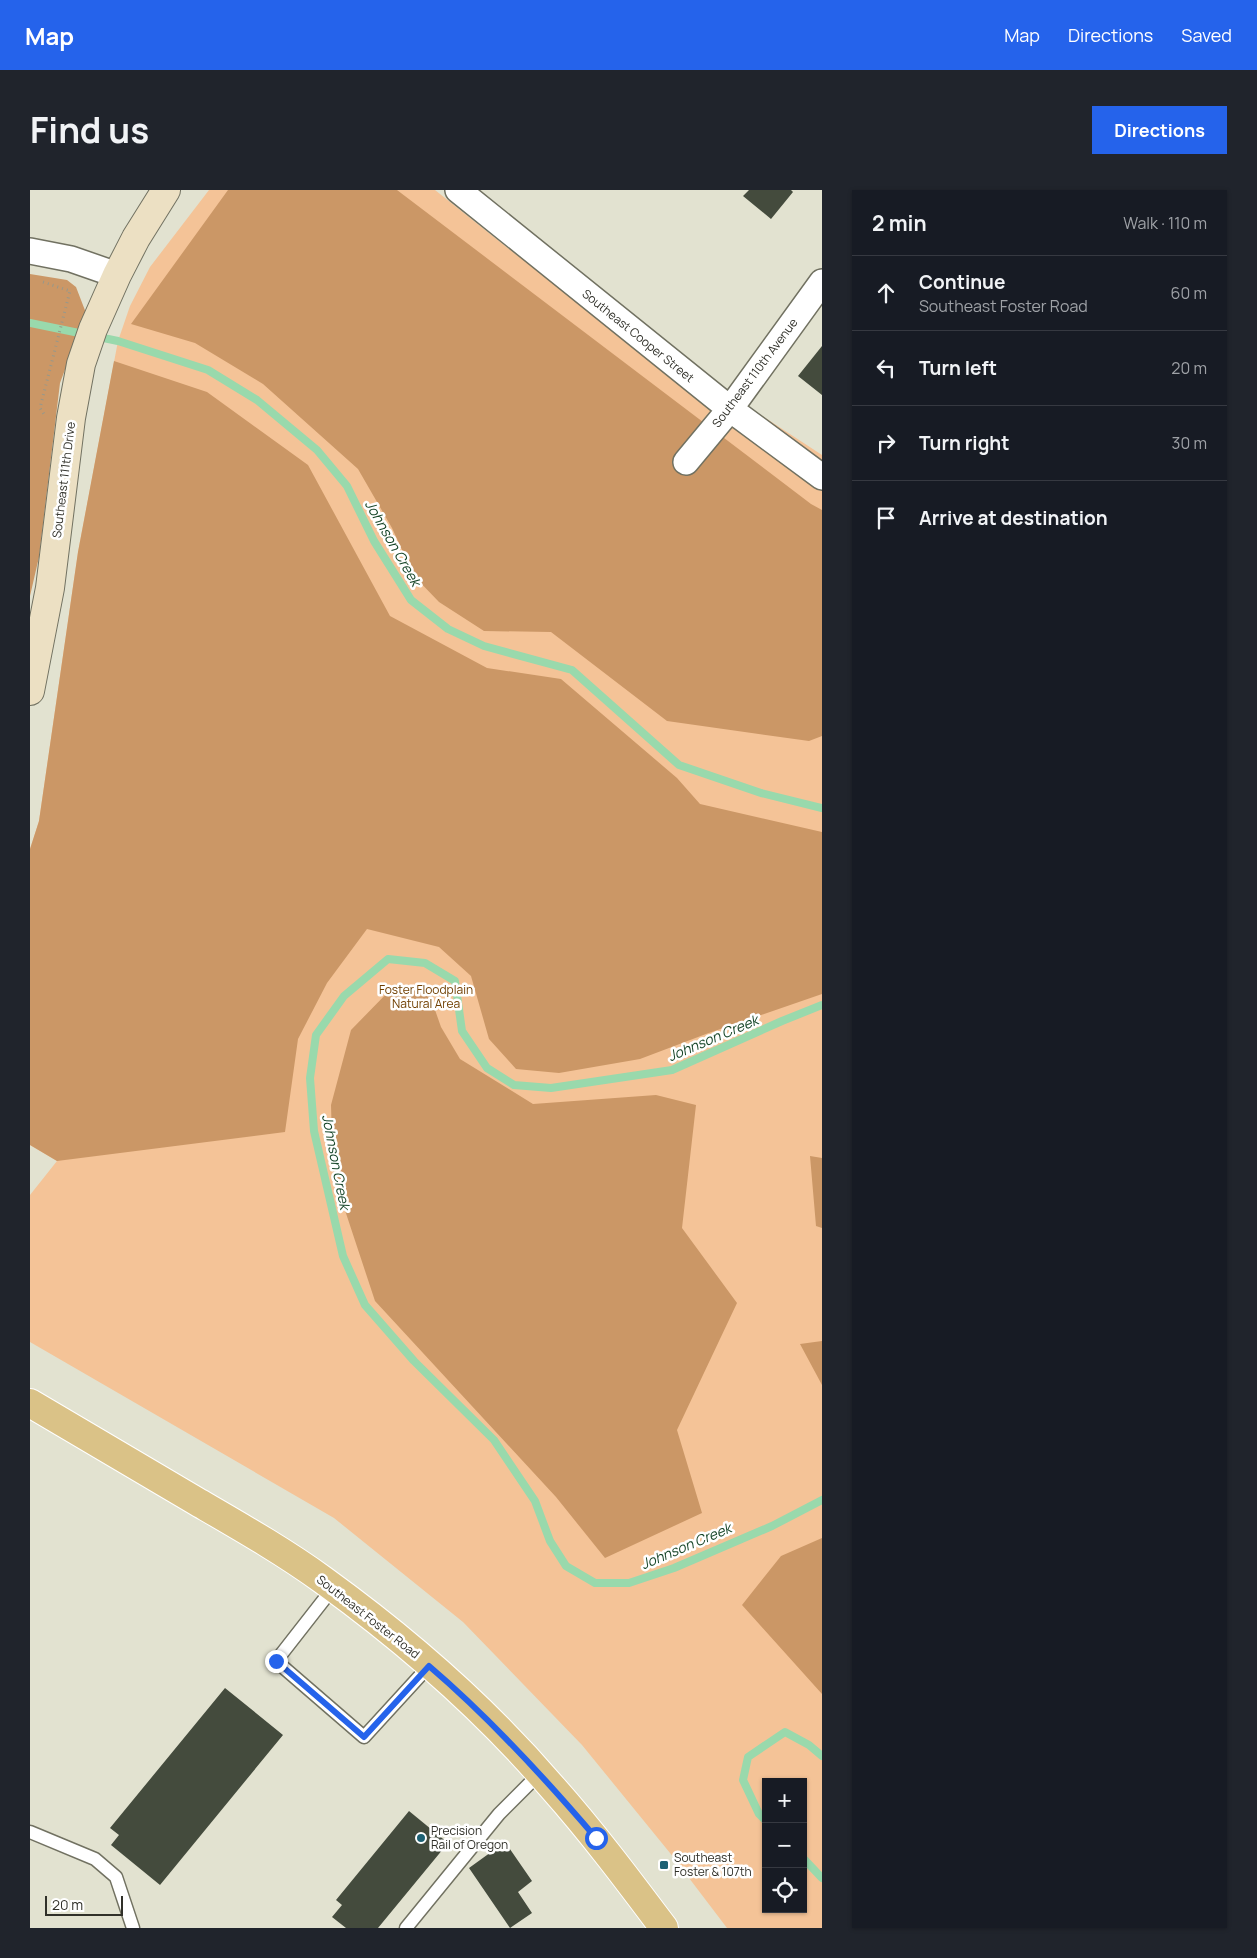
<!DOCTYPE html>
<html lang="en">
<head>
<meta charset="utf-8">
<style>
	:root { --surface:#171b24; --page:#20242c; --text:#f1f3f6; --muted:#9ea1a6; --line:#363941; --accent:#2563eb }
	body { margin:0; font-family:Manrope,sans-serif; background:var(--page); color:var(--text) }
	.controls { position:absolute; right:15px; bottom:15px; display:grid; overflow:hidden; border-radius:0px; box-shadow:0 1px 4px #0004 }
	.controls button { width:45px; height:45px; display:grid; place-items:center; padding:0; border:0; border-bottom:1px solid var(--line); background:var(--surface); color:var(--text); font:25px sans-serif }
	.scale { position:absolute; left:15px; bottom:12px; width:78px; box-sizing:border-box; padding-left:5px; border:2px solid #303029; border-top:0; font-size:14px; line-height:18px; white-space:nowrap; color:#303029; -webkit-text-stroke:4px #fff; paint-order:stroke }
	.stop { position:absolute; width:15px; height:15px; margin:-11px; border:4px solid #2563eb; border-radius:50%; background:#fff }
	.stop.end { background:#2563eb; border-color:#fff; box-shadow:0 1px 5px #0008 }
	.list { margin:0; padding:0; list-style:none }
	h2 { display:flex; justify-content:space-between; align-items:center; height:65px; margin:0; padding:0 20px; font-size:21px }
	h2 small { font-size:16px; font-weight:400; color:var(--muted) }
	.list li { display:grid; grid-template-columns:32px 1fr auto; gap:15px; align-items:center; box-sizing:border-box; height:75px; padding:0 20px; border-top:1px solid var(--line) }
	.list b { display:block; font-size:19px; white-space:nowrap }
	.list p { margin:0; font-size:16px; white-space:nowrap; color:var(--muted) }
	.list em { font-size:16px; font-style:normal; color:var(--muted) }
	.icon { flex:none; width:28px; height:28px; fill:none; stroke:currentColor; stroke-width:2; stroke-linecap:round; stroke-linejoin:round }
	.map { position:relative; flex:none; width:792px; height:1738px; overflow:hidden; border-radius:0px }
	header { display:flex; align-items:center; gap:30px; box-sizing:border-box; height:70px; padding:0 25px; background:var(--accent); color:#fff }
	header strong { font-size:24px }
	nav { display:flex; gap:28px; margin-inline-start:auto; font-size:18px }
	.intro { display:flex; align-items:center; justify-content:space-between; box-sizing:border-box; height:120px; padding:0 30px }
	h1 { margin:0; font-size:35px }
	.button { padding:12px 22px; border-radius:0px; background:var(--accent); color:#fff; font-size:18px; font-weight:700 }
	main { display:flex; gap:30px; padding:0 30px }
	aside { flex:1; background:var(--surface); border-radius:0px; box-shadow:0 1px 4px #0004 }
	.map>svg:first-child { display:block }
	.green { fill:#f4c397; fill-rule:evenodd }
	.forest { fill:#cb9766 }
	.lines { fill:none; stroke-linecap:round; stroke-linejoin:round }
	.stream { stroke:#99d9ac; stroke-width:8 }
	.building { fill:#444b3d }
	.lane-casing { stroke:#717161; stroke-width:15 }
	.street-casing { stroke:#717161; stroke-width:28 }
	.secondary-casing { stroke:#717161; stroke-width:30 }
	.primary-casing { stroke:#fff; stroke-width:30 }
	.path { stroke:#98988a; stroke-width:3; stroke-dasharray:1 4; stroke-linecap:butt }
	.lane { stroke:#fff; stroke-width:12 }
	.street { stroke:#fff; stroke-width:25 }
	.secondary { stroke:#ece0c3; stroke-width:28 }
	.primary { stroke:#dac287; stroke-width:28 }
	.route { stroke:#2563eb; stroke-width:6 }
	.poi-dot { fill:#1d6174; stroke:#fff; stroke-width:2 }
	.labels { text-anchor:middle; stroke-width:5; stroke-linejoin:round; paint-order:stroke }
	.street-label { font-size:12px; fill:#303029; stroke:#fff }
	.park-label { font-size:12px; fill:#703f00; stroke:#fff }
	.poi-label { font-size:12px; fill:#303029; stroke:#fff; text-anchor:start }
	.water-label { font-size:14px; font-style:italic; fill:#164528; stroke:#fff }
</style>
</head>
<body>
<header>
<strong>Map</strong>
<nav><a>Map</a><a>Directions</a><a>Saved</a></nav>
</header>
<div class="intro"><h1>Find us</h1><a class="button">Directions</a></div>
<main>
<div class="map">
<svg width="792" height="1738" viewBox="0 0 792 1738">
	<rect width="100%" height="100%" fill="#e2e2d0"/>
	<!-- green -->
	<path class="green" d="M179,0H405L488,66L792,265V1738H697L640,1663L552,1555L433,1432L304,1328L0,1152V1005L27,971L0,955V659L9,631L48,362L88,151L100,116L120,77ZM736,1592H773V1719H736Z"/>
	<!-- forest -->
	<path class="forest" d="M198,0H367L781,314L792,320V546L779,551L637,531L521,442L454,441L409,412L384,386L362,338L328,279L233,194L165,153L101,134Z
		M0,84L37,90L46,97L56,123L30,193L9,367L0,406Z
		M84,171L177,202L278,275L360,426L457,478L531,489L647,588L670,614L792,642V804L676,844L610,869L529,883L486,879L459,849L441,786L409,757L337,739L297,793L268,849L255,942L27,971L0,955V659L9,631L48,362Z
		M361,799L398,800L411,837L430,869L503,914L626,905L666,915L652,1038L707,1113L647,1240L672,1323L575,1368L526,1307L345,1111L303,984L301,915L321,840Z
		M780,966L792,968V1038L786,1036Z
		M792,1151V1195L770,1154Z
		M792,1348V1504L712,1415L751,1366Z"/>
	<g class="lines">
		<!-- stream -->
		<path class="stream" d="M0,133L88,151L178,180L227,210L287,260L317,296L344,351L381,410L418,439L454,456L542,480L649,575L731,603L792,618
			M792,815L752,831L642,880L521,898L484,895L457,878L432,841L425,791L395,773L358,769L314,806L286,845L280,888L284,941L313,1066L335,1115L384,1171L464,1250L505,1311L520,1351L536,1376L565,1393H599L644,1378L742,1336L792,1310
			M736,1631L729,1624L713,1590L718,1567L755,1542L779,1555L792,1566
			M773,1668L792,1688"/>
	</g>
	<!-- building -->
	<path class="building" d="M719,0H761L763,2L741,29L713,6Z
		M792,156V205L768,186Z
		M195,1498L253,1545L130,1695L81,1655L89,1645L80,1638Z
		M379,1621L418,1653L348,1738H316L302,1727L312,1715L306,1710Z
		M475,1652L502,1691L488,1702L502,1723L480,1738L439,1678Z"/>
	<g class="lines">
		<!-- lane casing -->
		<g class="lane-casing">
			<path id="lane" d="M303,1398L246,1471L334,1547L399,1476
				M0,1642L65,1669L86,1687L103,1738
				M376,1738L469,1624L510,1583"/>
		</g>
		<!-- street casing -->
		<g class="street-casing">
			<path id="street" d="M428,0L700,219L792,287
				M0,61L41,69L87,85
				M656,272L700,219L792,92"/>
		</g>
		<!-- secondary casing -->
		<g class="secondary-casing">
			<path id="secondary" d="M0,501L20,398L41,228L51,174L63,139L87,85L106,48L136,0"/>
		</g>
		<!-- primary casing -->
		<g class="primary-casing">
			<path id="primary" d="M0,1213C55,1245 110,1278 166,1311C209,1336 253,1361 293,1390C376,1450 456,1520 522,1597C562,1642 598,1690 634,1738"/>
		</g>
		<!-- path -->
		<path class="path" d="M13,92L40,101L10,218L14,224"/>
		<!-- lane -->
		<use href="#lane" class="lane"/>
		<!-- street -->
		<use href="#street" class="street"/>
		<!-- secondary -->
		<use href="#secondary" class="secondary"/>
		<!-- primary -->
		<use href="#primary" class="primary"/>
	</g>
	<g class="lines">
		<!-- route -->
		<path class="route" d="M246,1471L334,1547L399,1476C460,1528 514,1587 566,1648"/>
	</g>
	<!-- markers -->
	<g class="poi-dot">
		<circle cx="391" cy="1648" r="5"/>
		<rect x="629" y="1670" width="10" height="10" rx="2.5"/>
	</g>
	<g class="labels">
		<!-- street labels -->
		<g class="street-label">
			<text transform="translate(608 146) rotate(39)" y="4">Southeast Cooper Street</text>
			<text transform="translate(725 183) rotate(-53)" y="4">Southeast 110th Avenue</text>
			<text transform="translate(34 290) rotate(-83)" y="4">Southeast 111th Drive</text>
			<text transform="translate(338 1427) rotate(38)" y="4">Southeast Foster Road</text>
		</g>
		<!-- park labels -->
		<g class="park-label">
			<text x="396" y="804">Foster Floodplain<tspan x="396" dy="14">Natural Area</tspan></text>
		</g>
		<!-- poi labels -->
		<g class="poi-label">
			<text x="401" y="1645">Precision<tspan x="401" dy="14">Rail of Oregon</tspan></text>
			<text x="644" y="1672">Southeast<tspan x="644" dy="14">Foster &amp; 107th</tspan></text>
		</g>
		<!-- water labels -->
		<g class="water-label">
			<text transform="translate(363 353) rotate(60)" y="5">Johnson Creek</text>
			<text transform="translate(683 848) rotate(-23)" y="5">Johnson Creek</text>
			<text transform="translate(306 972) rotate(79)" y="5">Johnson Creek</text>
			<text transform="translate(656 1356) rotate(-23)" y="5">Johnson Creek</text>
		</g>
	</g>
</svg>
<div class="controls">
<button>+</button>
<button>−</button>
<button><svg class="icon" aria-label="locate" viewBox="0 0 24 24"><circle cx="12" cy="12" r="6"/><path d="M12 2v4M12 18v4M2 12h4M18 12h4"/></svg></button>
</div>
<div class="scale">20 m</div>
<div class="stop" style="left:566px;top:1648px"></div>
<div class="stop end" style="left:246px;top:1471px"></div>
</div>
<aside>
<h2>2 min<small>Walk · 110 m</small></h2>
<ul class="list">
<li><svg class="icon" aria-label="ahead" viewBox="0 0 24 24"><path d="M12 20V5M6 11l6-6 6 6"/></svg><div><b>Continue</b><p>Southeast Foster Road</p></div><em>60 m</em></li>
<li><svg class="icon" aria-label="left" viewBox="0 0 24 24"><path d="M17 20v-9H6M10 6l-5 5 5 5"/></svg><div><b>Turn left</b></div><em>20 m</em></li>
<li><svg class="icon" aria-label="right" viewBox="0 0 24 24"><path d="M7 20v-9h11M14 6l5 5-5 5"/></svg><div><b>Turn right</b></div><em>30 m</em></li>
<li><svg class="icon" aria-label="arrive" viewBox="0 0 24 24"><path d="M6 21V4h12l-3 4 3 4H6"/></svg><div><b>Arrive at destination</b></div></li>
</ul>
</aside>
</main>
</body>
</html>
